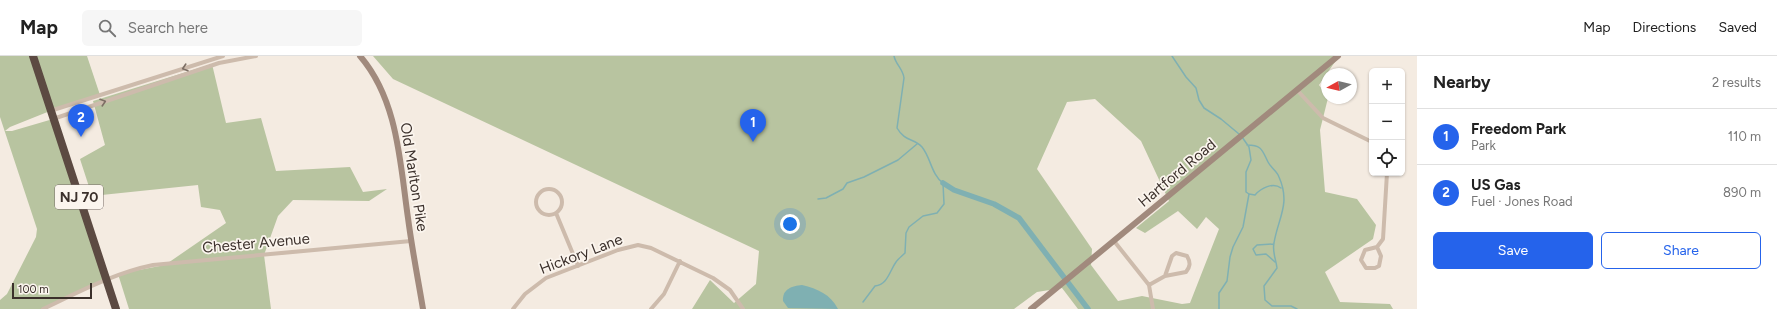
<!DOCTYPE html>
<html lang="en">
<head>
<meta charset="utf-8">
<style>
	:root { --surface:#fff; --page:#f6f6f6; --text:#222; --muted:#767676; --line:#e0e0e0; --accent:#2563eb }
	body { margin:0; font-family:Figtree,sans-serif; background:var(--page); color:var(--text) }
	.controls { position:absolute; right:12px; top:12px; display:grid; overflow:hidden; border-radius:6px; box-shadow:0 1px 3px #0004 }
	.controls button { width:36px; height:36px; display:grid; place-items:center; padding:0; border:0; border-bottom:1px solid var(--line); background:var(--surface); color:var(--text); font:20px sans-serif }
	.compass { position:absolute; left:1321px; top:12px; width:36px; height:36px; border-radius:50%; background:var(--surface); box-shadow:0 1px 3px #0004; rotate:262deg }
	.scale { position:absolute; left:12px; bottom:10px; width:80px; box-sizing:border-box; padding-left:4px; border:2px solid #3b302b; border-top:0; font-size:11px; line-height:14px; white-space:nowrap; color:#3b302b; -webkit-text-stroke:3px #fbf5ee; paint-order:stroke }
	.you { position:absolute; left:790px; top:168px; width:14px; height:14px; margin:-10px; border:3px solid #fff; border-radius:50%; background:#1a73e8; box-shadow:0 0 0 6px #1a73e833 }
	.badge { display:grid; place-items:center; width:26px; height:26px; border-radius:50%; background:var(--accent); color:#fff; font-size:13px; font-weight:700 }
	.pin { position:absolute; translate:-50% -33px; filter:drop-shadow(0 1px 2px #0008) }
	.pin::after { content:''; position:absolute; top:21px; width:14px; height:12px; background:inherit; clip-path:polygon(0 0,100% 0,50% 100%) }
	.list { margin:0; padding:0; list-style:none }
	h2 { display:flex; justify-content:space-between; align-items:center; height:52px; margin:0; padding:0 16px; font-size:17px }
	h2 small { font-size:13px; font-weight:400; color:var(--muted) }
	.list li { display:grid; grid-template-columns:26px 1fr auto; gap:12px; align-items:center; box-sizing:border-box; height:56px; padding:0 16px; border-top:1px solid var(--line) }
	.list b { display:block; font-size:15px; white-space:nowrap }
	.list p { margin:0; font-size:13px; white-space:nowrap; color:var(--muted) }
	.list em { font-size:13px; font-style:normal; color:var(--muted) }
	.actions { display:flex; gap:8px; padding:12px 16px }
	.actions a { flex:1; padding:9px 0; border:1px solid var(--accent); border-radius:6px; text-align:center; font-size:14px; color:var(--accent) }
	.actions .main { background:var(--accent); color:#fff }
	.icon { flex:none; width:22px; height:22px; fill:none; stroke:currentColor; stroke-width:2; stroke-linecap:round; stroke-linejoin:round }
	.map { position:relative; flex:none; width:1417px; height:253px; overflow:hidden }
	header { display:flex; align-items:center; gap:24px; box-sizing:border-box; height:56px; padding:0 20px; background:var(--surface); border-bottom:1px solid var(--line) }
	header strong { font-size:19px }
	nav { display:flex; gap:22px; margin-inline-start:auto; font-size:14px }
	.search { width:280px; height:36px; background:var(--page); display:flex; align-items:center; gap:10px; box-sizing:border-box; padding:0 14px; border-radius:6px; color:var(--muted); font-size:15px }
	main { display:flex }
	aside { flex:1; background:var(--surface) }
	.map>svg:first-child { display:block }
	.green { fill:#b8c4a0; fill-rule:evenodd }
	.water { fill:#7fb0b2 }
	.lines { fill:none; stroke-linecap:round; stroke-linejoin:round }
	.stream { stroke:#7fb0b2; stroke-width:1.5 }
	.canal { stroke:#7fb0b2; stroke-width:5.5 }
	.street { stroke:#cdbbac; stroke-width:4 }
	.secondary { stroke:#a18a7d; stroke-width:6 }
	.highway { stroke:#5c4a42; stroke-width:8 }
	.oneway { stroke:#7d6f65 }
	.labels { text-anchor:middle; stroke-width:3.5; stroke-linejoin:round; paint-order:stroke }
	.shield { fill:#fbf5ee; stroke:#756b66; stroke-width:1 }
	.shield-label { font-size:14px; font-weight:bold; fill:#3b302b }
	.street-label { font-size:15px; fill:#3b302b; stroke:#fbf5ee }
</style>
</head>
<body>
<header>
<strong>Map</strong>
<div class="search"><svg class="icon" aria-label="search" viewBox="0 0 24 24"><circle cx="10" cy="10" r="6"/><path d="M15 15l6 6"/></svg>Search here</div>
<nav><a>Map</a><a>Directions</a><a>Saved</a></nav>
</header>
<main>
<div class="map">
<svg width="1417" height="253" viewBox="0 0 1417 253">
	<rect width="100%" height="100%" fill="#f4ebe1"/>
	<!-- green -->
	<path class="green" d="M0,0H87L100,39L50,55L10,71L5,75H12L53,63L106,223L43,253H0V244L7,238L36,181L37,173L0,61Z
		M373,0H1339L1319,29L1328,42L1320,74L1325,136L1357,143L1376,169L1373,183L1325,216L1340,246L1390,248L1393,253H1078L1062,232L1037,236L1014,253H692L710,224L734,247L756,228L759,195L393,23ZM1095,43L1141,85L1169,145L1136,172L1145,177L1178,155L1197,173L1206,161L1219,173L1190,247L1182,248L1142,240L1118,245L1091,209L1092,193L1037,113L1067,46Z
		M212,8L226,67L261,62L276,115L350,111L363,136L387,133L369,145L293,144L278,160L264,199L271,253H129L118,218L165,209L226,167L220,154L201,151L198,129L92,140L80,103L105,89L93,45Z"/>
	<!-- water -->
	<path class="water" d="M802,229C818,233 830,238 838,253L788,252L783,245C782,233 792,230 802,229Z"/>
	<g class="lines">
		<!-- stream -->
		<path class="stream" d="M1172,0L1186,21L1196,32L1199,44L1204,52L1221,63L1239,78
			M1247,89C1262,89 1262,94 1268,106C1271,112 1277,115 1279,121C1291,148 1278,162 1274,187C1272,196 1276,203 1277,212L1264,230L1265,244L1272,250H1291L1297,253
			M1249,138L1255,139C1261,132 1273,126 1281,132
			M818,143L826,142L843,133L847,127L864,121L898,104L917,88
			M1274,188L1257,189L1253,193L1256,199L1266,198L1275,206
			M863,246L875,230C888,228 889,216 896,206C898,203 902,200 905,197L906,177L909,171L923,160L937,157L944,148L943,127C931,118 931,102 922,91C914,82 905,86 897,72L904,22C903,13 896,9 894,0
			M1219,253V237L1227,225L1230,201L1233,191L1243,171L1249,138L1246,136V116L1251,104L1249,91L1242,81"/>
		<!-- canal -->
		<path class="canal" d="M943,127L954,134L994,148L1019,162L1088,253"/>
		<!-- street -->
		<path class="street" d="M1297,34L1323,62L1372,86
			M50,55L223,0
			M53,63L219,7L256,0
			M536 146a13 13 0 1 1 26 0a13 13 0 1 1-26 0Z
			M556,157L578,210
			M1114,185L1149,229L1153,253
			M1377,191L1381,200L1379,210L1375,212H1366L1361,204L1365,194L1377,191L1383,183L1387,117
			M1149,229L1165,220L1186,216C1190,211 1191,207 1187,200L1176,197L1172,200L1165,220
			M43,253C79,236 114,217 153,209L411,185
			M513,253L525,238L546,222L618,194L638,189L651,192L713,222L730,234L743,253
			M651,253L664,238L680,205"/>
		<!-- secondary -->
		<path class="secondary" d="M360,0C398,44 400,107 408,162C412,193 418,223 423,253
			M1031,253L1338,0"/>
		<!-- highway -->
		<path class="highway" d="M33,0L116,253"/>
	</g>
	<!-- one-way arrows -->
	<defs><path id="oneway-chevron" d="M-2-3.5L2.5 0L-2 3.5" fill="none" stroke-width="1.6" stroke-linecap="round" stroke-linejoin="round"/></defs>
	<g class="oneway">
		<use href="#oneway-chevron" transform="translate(185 12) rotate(162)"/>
		<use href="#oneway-chevron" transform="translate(103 46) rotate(-18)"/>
	</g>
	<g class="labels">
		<!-- shield labels -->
		<rect class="shield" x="55" y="129" width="48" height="24" rx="3"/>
		<g class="shield-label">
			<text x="79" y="146">NJ 70</text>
		</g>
		<!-- street labels -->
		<g class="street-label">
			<text transform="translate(1177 117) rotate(-40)" y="5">Hartford Road</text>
			<text transform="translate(414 121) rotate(81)" y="5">Old Marlton Pike</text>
			<text transform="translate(256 187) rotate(-5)" y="5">Chester Avenue</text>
			<text transform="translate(581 198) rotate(-21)" y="5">Hickory Lane</text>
		</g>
	</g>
</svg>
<div class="controls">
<button>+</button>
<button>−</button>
<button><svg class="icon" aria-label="locate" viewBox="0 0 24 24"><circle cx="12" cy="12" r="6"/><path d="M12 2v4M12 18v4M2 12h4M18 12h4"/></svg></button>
</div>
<svg class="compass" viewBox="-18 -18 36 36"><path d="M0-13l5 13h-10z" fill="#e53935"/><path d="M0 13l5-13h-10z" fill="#767676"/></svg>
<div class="scale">100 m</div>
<div class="you"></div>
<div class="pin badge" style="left:753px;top:86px">1</div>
<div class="pin badge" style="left:81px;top:81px">2</div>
</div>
<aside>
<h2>Nearby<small>2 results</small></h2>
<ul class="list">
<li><span class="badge">1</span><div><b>Freedom Park</b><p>Park</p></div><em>110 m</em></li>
<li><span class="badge">2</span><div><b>US Gas</b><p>Fuel · Jones Road</p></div><em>890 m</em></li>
</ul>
<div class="actions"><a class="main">Save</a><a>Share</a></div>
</aside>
</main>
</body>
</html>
